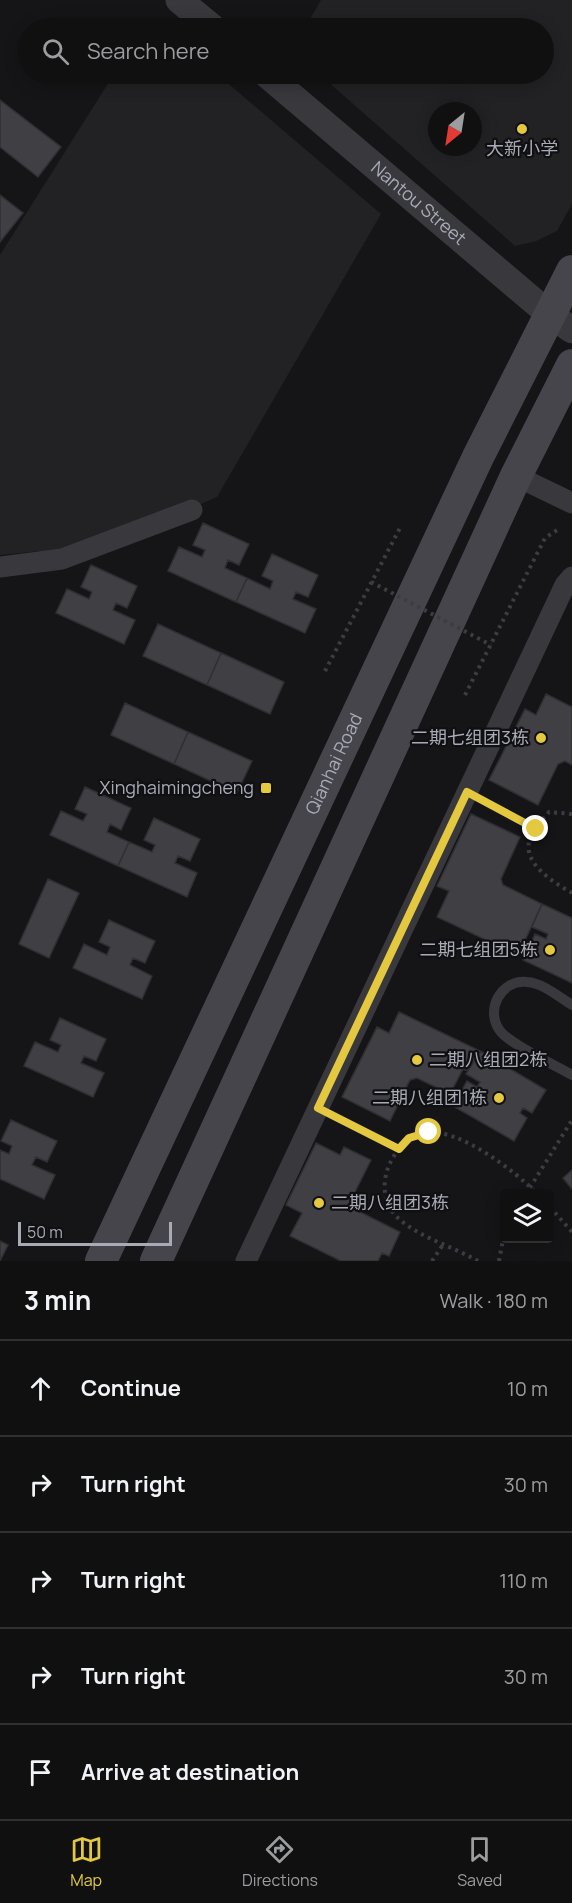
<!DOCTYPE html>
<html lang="en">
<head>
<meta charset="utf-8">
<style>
	:root { --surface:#101011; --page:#1e1e1f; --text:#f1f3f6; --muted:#9c9d9f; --line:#303031; --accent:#e3c840 }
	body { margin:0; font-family:Manrope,"Noto Sans SC",sans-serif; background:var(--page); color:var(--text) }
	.controls { position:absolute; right:18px; bottom:18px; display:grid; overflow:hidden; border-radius:6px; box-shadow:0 3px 15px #0003 }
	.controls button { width:54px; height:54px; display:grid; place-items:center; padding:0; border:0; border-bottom:2px solid var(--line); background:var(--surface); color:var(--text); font:30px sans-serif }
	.compass { position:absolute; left:428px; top:102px; width:54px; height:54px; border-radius:50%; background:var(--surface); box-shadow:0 3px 15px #0003; rotate:210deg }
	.scale { position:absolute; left:18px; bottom:15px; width:154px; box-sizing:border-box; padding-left:6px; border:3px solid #a8aab6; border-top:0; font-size:16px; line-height:21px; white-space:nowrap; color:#a8aab6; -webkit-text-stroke:4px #101012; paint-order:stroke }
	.stop { position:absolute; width:18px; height:18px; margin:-14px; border:4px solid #e3c840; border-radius:50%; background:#fff }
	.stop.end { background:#e3c840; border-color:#fff; box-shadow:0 2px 6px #0008 }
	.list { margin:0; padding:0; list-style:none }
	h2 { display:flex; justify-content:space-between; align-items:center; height:78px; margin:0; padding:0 24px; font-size:26px }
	h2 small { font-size:20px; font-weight:400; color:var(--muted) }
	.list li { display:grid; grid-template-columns:39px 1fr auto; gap:18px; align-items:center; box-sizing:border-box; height:96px; padding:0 24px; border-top:2px solid var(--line) }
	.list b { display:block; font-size:22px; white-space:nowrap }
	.list em { font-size:20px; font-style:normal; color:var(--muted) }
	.icon { flex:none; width:33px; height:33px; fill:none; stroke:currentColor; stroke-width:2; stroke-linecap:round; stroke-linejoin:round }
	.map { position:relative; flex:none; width:572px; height:1261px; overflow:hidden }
	.search { position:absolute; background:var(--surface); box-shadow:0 3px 15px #0003; left:18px; right:18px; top:18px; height:66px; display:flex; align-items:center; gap:15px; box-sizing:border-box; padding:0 21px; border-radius:33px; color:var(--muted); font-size:22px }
	.sheet { height:558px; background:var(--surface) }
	nav { display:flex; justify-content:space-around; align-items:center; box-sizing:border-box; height:84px; border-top:2px solid var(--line); background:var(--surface); font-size:16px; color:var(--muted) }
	nav a { display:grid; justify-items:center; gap:3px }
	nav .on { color:var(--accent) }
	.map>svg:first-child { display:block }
	.built { fill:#222124; fill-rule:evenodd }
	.building { fill:#403f44; stroke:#302f33; stroke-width:1.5 }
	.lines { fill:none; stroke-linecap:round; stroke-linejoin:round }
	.path { stroke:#3c3d42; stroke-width:4; stroke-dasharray:3 4.5; stroke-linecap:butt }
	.service { stroke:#38383d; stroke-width:10 }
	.minor { stroke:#38383d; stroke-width:21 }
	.tertiary { stroke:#38383d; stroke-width:27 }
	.secondary { stroke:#45454b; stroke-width:32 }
	.path-bridge { stroke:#3c3d42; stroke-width:4; stroke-dasharray:3 4.5; stroke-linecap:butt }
	.route { stroke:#e3c840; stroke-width:8 }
	.poi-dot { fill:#e3c840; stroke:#101012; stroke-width:2 }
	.labels { text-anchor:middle; stroke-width:4.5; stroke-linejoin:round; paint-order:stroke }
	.poi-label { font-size:18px; fill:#a8aab6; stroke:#101012; text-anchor:end }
	.street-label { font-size:18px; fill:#a8aab6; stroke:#101012 }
</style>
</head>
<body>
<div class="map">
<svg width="572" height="1261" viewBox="0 0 572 1261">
	<rect width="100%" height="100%" fill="#151517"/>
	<!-- built -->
	<path class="built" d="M321,0H572V204L557,231L536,241L515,246L319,74H544V28H305ZM437,111H473V147H437Z
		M114,74H217L381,214L217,497L46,572L40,551L0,555V255Z"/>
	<!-- building -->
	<path class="building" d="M0,100L61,147L38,177L0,147Z
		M0,195L23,213L0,242Z
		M203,523L249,544L239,565L228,560L225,568L247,578L236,602L168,571L179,547L202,557L205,550L193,545Z
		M272,554L318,575L308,597L296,592L293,599L316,609L305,633L236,602L247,578L270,589L273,581L262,576Z
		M91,565L137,586L127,608L116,603L113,610L135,620L124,644L56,613L67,589L89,599L92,592L81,587Z
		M158,624L221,653L207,685L143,656Z
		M221,653L284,682L270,714L207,685Z
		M546,694L572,707V765L565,761L558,764L538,805L489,780L525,709L536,715Z
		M125,703L188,732L174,764L111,735Z
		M188,732L252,761L237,793L174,764Z
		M85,787L131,808L121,830L110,824L107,832L129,842L118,866L50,835L61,811L83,821L87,814L75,809Z
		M471,814L520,837L501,879L503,885L542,904L518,955L437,917L449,891L437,886Z
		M154,818L200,839L190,861L178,856L175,863L197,873L187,897L118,866L129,842L152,852L155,845L144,840Z
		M48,879L79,893L49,958L19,944Z
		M542,904L572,918V983L523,960L535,934L546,939L548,934L532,927Z
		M109,920L155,941L145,963L133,958L130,965L152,976L142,999L73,968L84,944L107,955L110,947L99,942Z
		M399,1012L480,1051L468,1071L463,1069L450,1094L417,1078L410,1080L390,1121L342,1097L377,1027L389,1033Z
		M60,1018L106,1039L96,1061L84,1056L81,1063L104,1073L93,1097L24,1066L35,1042L58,1052L61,1045L50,1040Z
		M480,1051L546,1090L532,1113L523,1108L520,1113L527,1118L514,1141L453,1106L467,1081L477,1087L480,1082L466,1074Z
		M11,1120L57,1141L47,1162L36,1157L32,1165L55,1175L44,1199L0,1179V1150L9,1154L12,1146L1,1141Z
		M316,1143L340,1155L344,1147L371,1160L350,1202L352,1208L400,1232L389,1256L382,1253L378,1261H341L290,1236L302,1213L286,1205Z
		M572,1170V1189L563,1178Z
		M0,1241L8,1245L0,1261Z"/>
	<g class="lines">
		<!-- path -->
		<path class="path" d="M325,671L401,526
			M465,695L545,538L557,530
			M484,801L536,829
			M572,814L549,812C543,819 535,827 531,836C519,862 553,882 572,893
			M335,1117L399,1149
			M526,1194L572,1120
			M550,1207L572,1232
			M432,1261L444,1243
			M478,1261C452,1246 420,1238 398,1218C369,1191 391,1139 427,1133C457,1127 517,1172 537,1194
			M499,1261L504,1234"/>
		<!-- service -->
		<path class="service" d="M572,1005C559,997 543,983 527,982C500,979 484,1012 501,1032C513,1046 555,1065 572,1075"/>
		<!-- minor -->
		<path class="minor" d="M516,476L572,503
			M0,567L62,559L192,510
			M246,1261L565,585L572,577"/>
		<!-- tertiary -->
		<g class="tertiary">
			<path d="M179,0L213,28"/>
			<path id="s1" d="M266,74L549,314L572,330"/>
		</g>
		<!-- secondary -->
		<g class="secondary">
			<path id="s2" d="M101,1261L478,457L572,271"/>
			<path d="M156,1261L516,476L572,365"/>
		</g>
		<!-- path-bridge -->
		<path class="path-bridge" d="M371,582L491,645"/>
	</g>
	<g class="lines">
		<!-- route -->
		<path class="route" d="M429,1132L409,1138L399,1149L318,1108L467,792L536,829"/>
	</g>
	<!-- markers -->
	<g class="poi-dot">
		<circle cx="522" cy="129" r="6"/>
		<circle cx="541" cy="738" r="6"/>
		<rect x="260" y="782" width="12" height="12" rx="3"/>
		<circle cx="550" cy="950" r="6"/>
		<circle cx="417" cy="1060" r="6"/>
		<circle cx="499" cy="1098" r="6"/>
		<circle cx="319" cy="1203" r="6"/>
	</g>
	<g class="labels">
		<!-- poi labels -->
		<g class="poi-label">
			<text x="522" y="155" text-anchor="middle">大新小学</text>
			<text x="529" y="744">二期七组团3栋</text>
			<text x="254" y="794">Xinghaimingcheng</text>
			<text x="538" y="956">二期七组团5栋</text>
			<text x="429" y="1066" text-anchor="start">二期八组团2栋</text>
			<text x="487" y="1104">二期八组团1栋</text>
			<text x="331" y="1209" text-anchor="start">二期八组团3栋</text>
		</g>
		<!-- street labels -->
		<g class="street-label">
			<text dy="6" stroke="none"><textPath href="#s1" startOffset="200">Nantou Street</textPath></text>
			<text dy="6" stroke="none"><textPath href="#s2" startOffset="549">Qianhai Road</textPath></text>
		</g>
	</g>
</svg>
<div class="controls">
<button><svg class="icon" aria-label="layers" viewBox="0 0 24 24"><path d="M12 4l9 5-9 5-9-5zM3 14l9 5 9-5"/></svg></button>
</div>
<svg class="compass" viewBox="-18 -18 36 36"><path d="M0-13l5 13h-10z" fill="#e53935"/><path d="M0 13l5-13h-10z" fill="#9c9d9f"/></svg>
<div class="scale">50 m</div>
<div class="stop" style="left:429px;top:1132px"></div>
<div class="stop end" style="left:536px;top:829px"></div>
<div class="search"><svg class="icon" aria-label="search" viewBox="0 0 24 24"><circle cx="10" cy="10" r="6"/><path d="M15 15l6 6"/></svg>Search here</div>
</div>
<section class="sheet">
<h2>3 min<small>Walk · 180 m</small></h2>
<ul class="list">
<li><svg class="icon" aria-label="ahead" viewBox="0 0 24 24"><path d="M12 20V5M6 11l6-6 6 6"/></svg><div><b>Continue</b></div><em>10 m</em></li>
<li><svg class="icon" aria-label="right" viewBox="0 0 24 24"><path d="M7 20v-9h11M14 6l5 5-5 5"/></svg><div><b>Turn right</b></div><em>30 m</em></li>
<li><svg class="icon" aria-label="right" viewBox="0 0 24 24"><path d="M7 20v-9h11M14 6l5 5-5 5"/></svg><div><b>Turn right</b></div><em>110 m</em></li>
<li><svg class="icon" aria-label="right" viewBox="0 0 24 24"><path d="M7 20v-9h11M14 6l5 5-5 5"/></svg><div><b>Turn right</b></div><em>30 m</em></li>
<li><svg class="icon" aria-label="arrive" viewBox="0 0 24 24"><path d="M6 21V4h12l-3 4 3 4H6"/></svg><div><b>Arrive at destination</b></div></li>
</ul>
</section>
<nav>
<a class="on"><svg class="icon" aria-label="map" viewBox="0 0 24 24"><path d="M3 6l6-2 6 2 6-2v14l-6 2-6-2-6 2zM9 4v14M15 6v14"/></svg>Map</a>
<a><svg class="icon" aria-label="directions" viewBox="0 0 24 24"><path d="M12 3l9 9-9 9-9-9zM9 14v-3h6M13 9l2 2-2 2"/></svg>Directions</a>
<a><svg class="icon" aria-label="saved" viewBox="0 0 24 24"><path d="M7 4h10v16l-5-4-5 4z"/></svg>Saved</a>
</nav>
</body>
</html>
